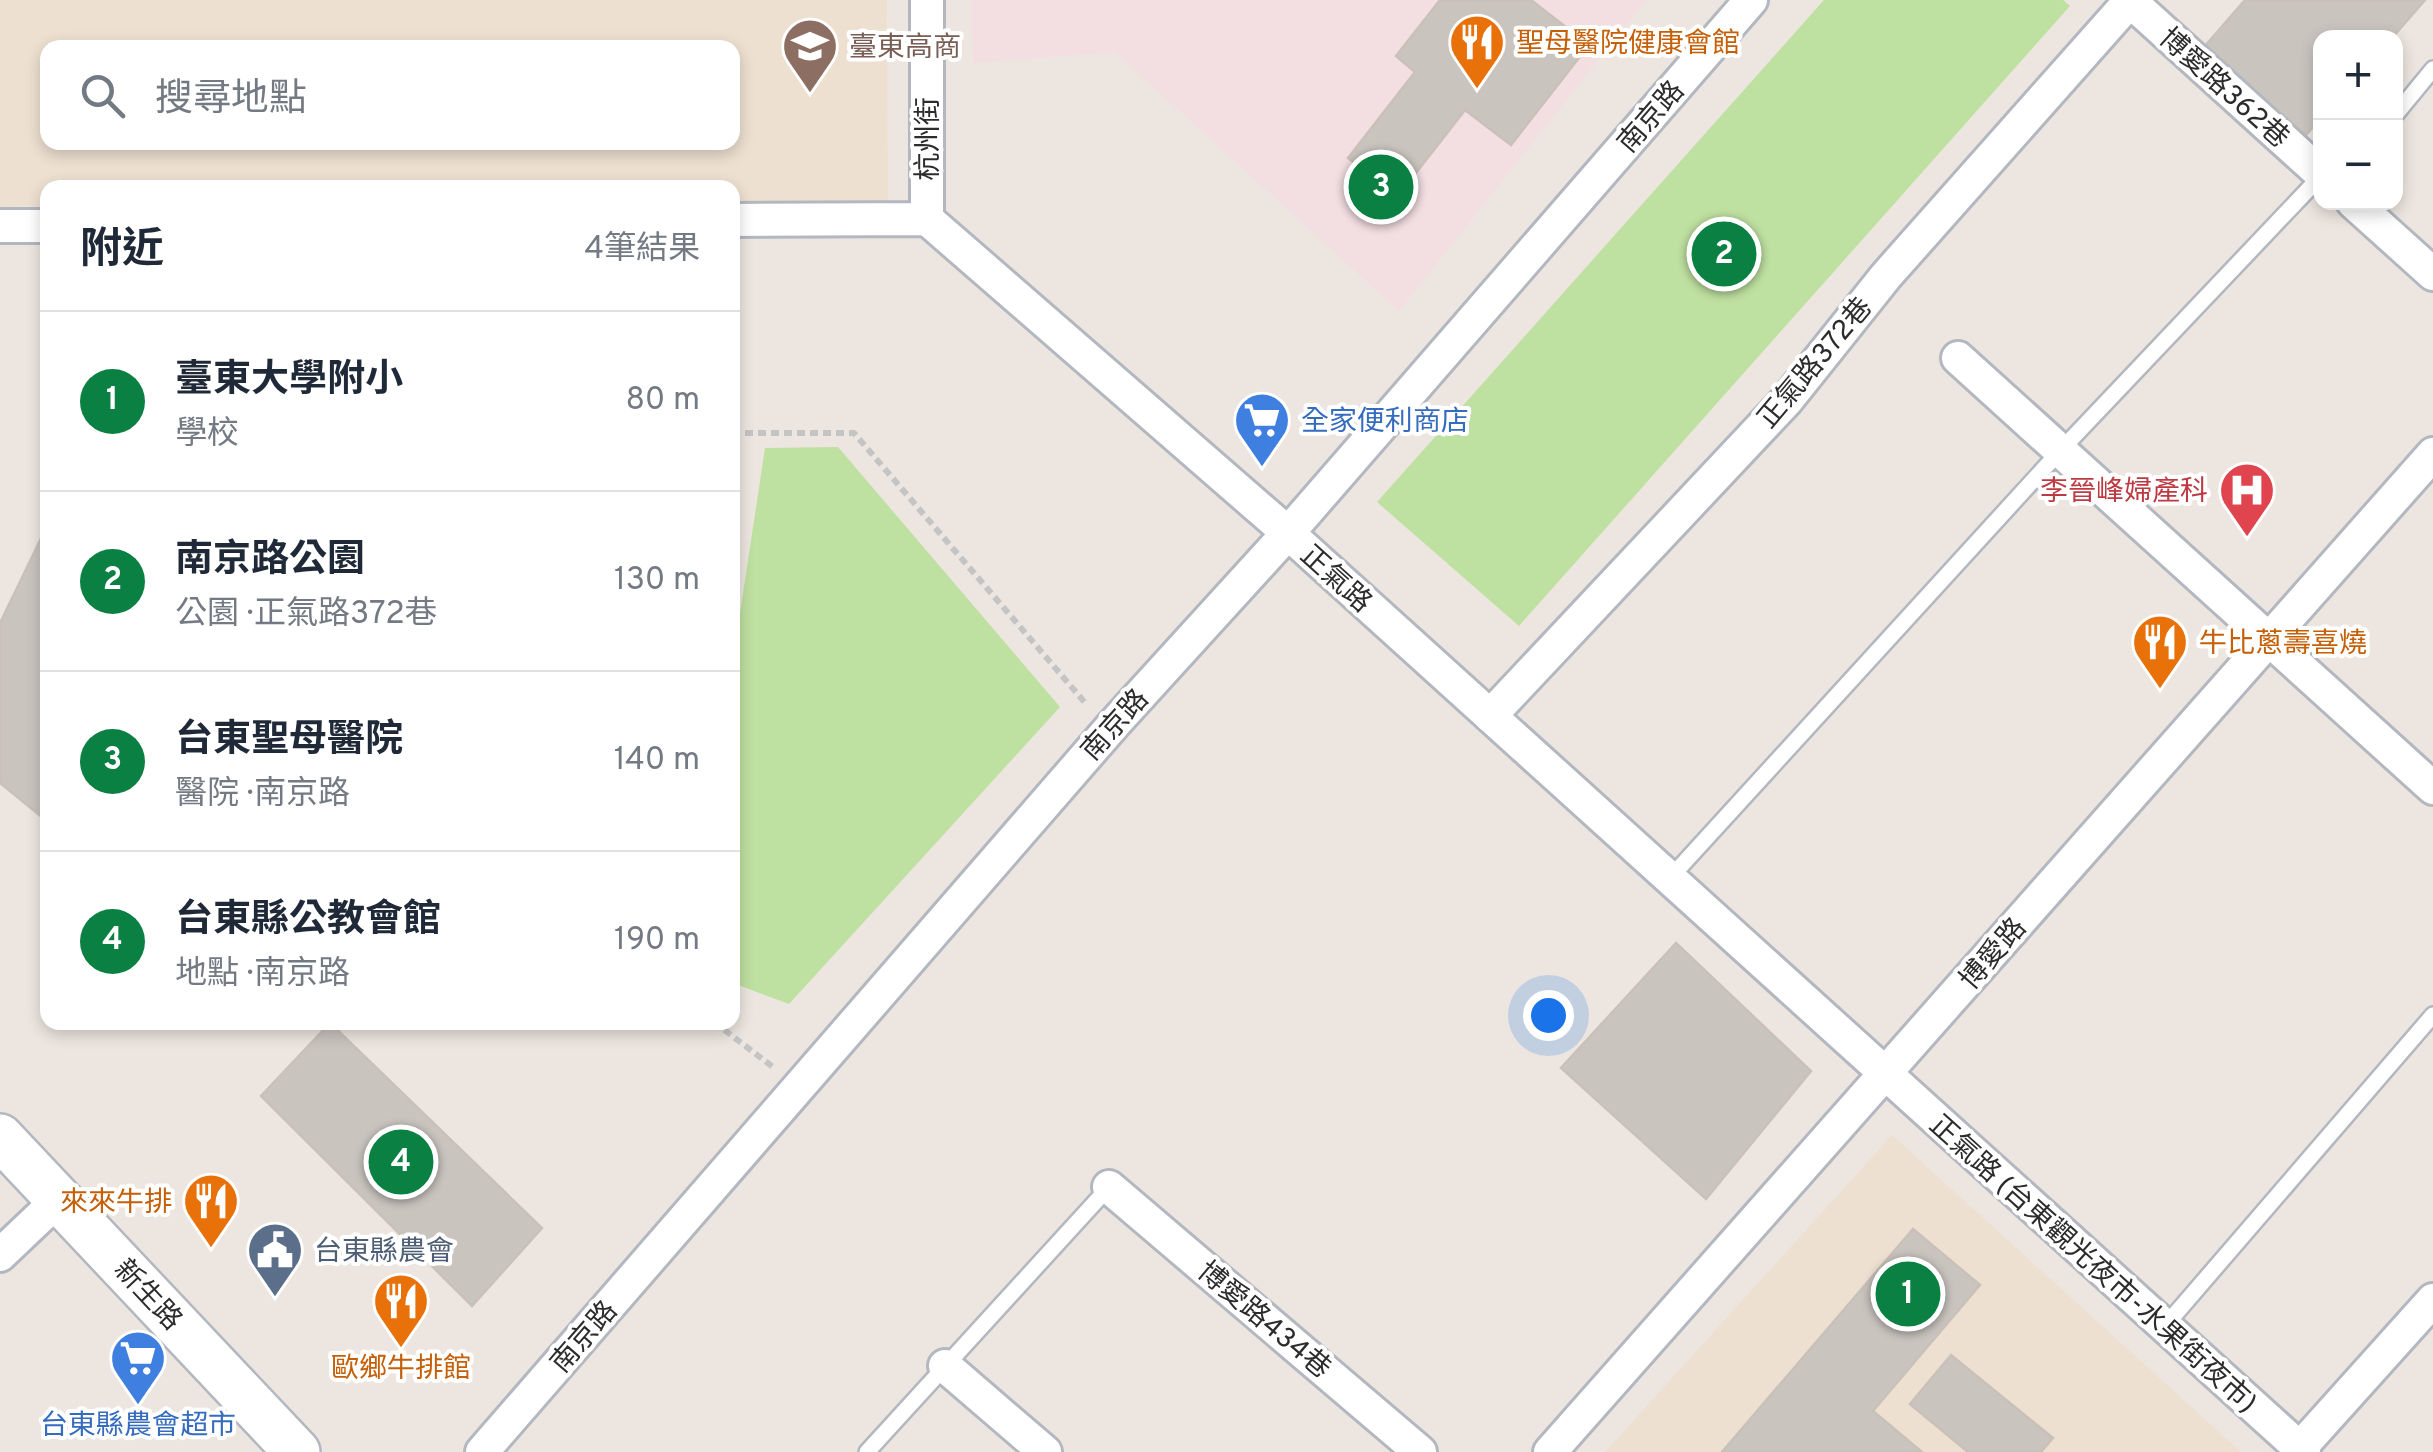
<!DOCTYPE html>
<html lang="zh-TW">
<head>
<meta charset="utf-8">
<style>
	:root { --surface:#fff; --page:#f2f2f3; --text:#1f2937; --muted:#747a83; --line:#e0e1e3; --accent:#0b8043 }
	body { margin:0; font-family:Overpass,"Noto Sans TC",sans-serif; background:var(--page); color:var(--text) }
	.controls { position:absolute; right:30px; top:30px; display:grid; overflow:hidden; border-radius:20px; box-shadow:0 5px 15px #0003 }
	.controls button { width:90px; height:90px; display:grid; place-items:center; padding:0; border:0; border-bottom:2px solid var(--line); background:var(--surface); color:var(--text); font:50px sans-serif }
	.you { position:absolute; left:1548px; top:1015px; width:35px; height:35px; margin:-25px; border:8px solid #fff; border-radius:50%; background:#1a73e8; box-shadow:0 0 0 15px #1a73e833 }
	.badge { display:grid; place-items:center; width:65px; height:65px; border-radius:50%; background:var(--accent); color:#fff; font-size:32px; font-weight:700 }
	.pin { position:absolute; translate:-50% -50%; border:5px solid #fff; box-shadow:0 2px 10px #0006 }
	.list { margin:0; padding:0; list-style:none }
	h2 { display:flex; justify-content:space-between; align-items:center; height:130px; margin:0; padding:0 40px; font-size:42px }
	h2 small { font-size:32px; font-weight:400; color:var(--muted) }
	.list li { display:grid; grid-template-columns:65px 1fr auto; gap:30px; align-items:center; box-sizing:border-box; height:180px; padding:0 40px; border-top:2px solid var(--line) }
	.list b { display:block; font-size:38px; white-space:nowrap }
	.list p { margin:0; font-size:32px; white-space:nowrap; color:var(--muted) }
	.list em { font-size:32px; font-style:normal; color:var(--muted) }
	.icon { flex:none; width:55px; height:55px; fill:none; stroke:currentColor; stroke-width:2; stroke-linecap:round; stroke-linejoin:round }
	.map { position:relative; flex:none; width:2433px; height:1452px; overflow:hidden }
	.search { position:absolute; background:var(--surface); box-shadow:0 5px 15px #0003; left:40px; top:40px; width:700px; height:110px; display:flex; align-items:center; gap:25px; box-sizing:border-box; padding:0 35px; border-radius:20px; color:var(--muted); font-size:38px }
	.panel { position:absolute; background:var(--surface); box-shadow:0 5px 15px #0003; left:40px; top:180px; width:700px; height:850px; border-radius:20px }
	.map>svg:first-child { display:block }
	.education { fill:#ede0d1; fill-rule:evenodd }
	.medical { fill:#f3dee2 }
	.green { fill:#bee0a0 }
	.building { fill:#c9c4be; stroke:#c9c1b9; stroke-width:2.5 }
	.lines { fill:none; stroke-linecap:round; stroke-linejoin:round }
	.lane-casing { stroke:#b3b7bf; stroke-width:20 }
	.street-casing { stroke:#b3b7bf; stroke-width:38 }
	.secondary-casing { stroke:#b3b7bf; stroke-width:50 }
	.path { stroke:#c4c4c4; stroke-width:6; stroke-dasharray:8 5; stroke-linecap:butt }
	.lane { stroke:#fff; stroke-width:15 }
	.street { stroke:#fff; stroke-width:32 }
	.secondary { stroke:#fff; stroke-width:45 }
	.labels { text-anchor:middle; stroke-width:8; stroke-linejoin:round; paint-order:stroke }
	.food-label { font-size:28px; fill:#c56008; stroke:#fff; text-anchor:start }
	.education-label { font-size:28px; fill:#785e54; stroke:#fff; text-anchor:start }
	.street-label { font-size:28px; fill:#2c2c2c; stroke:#fff }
	.shop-label { font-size:28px; fill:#366cbe; stroke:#fff; text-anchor:start }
	.health-label { font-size:28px; fill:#be3a42; stroke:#fff; text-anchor:end }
	.service-label { font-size:28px; fill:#4e5e75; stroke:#fff; text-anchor:start }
</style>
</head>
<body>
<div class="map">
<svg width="2433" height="1452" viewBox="0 0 2433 1452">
	<rect width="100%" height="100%" fill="#ede6e0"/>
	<!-- education -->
	<path class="education" d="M0,0H887L888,201L733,202L732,188H48L47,206L0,207ZM48,48H732V142H48Z
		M1892,1135L2241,1452H1605Z"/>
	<!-- medical -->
	<path class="medical" d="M972,0H1646L1399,311L1115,52L973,63Z"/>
	<!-- green -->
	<path class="green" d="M1824,0H2063L2070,6L1519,626L1377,502Z
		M838,447L1060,707L789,1004L733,983V660L765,448Z"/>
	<!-- building -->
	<path class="building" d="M1440,0H1531L1589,45L1511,145L1465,110L1398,196L1348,158L1415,72L1396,56Z
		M2245,0H2425L2392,38H2320V119L2306,135L2204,47Z
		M48,524V822L0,783V623Z
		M1676,943L1811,1071L1706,1199L1561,1068Z
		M330,1023L542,1228L472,1306L261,1096Z
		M1913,1229L1980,1285L1873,1411L1922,1452H1722Z
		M1951,1355L2053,1438L2041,1452H1968L1910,1404Z"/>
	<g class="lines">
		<!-- lane casing -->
		<g class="lane-casing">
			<path id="lane" d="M2396,114L2433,69
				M1670,878L2060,451L2320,177
				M2165,1326L2433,1015
				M867,1452L1109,1187"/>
		</g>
		<!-- street casing -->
		<g class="street-casing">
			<path id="street" d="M927,0V219
				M2129,0L2320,173
				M2353,202L2433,274
				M732,220L927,219L1288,533L2304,1452
				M0,226H48
				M1958,358L2433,788
				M1490,716L1787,400L1886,276L2130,1
				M1109,1187L1420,1452
				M0,1255L60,1198
				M945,1366L1045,1452
				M2300,1448L2433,1300
				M482,1452L1114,724L1288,533L1751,0
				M1550,1452L2433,454"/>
		</g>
		<!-- secondary casing -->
		<g class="secondary-casing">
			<path id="secondary" d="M0,1137L297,1452"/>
		</g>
		<!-- path -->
		<path class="path" d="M732,433H854L1087,705
			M714,1022L773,1067"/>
		<!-- lane -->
		<use href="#lane" class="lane"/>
		<!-- street -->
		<use href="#street" class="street"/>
		<!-- secondary -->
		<use href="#secondary" class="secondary"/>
	</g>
	<!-- icons -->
	<defs>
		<g id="restaurant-pin" transform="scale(2.875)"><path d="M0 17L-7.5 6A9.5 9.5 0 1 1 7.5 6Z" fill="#e8710a" stroke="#fff"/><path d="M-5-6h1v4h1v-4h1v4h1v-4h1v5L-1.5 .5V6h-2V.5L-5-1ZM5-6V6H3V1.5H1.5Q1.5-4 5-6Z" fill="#fff"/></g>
		<g id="school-pin" transform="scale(2.875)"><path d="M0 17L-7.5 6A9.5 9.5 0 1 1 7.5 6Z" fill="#8d6e63" stroke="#fff"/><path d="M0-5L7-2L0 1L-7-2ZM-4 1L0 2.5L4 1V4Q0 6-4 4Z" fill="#fff"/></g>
		<g id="supermarket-pin" transform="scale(2.875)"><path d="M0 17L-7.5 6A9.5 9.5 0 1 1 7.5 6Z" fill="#3f7fe0" stroke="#fff"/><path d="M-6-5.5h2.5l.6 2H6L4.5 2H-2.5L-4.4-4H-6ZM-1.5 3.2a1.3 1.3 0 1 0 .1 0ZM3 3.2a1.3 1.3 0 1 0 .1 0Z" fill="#fff"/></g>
		<g id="hospital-pin" transform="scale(2.875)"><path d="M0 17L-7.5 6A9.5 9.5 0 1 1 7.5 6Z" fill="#e0444e" stroke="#fff"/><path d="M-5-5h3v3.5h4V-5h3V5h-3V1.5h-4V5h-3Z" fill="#fff"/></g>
		<g id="civic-pin" transform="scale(2.875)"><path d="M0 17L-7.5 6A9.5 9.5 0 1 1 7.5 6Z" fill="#5c6f8a" stroke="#fff"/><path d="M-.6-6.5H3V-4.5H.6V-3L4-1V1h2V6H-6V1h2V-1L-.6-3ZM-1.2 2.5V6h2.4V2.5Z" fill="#fff"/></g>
	</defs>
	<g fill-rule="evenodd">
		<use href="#restaurant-pin" x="1477" y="42"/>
		<use href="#school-pin" x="810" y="46"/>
		<use href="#supermarket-pin" x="1262" y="420"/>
		<use href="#hospital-pin" x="2247" y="490"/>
		<use href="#restaurant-pin" x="2160" y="642"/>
		<use href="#restaurant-pin" x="211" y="1201"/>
		<use href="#civic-pin" x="275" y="1250"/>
		<use href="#restaurant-pin" x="401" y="1301"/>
		<use href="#supermarket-pin" x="138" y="1358"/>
	</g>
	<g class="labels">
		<!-- food labels -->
		<g class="food-label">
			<text x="1516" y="52">聖母醫院健康會館</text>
			<text x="2199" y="652">牛比蔥壽喜燒</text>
			<text x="172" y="1211" text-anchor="end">來來牛排</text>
			<text x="401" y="1377" text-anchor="middle">歐鄉牛排館</text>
		</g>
		<!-- education labels -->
		<g class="education-label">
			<text x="849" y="56">臺東高商</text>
		</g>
		<!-- street labels -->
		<g class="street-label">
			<text transform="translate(2225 87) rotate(42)" y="10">博愛路362巷</text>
			<text transform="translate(1650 116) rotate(-49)" y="10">南京路</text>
			<text transform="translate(927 139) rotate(-90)" y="10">杭州街</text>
			<text transform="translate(1814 362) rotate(-50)" y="10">正氣路372巷</text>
			<text transform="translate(1337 578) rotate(42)" y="10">正氣路</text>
			<text transform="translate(1114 724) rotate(-48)" y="10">南京路</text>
			<text transform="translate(1992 953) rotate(-49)" y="10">博愛路</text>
			<text transform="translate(2094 1263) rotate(42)" y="10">正氣路 (台東觀光夜市-水果街夜市)</text>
			<text transform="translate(149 1294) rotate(47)" y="10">新生路</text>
			<text transform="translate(1265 1319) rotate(40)" y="10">博愛路434巷</text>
			<text transform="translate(583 1336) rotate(-49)" y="10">南京路</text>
		</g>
		<!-- shop labels -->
		<g class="shop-label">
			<text x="1301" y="430">全家便利商店</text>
			<text x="138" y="1434" text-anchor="middle">台東縣農會超市</text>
		</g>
		<!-- health labels -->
		<g class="health-label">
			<text x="2208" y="500">李晉峰婦產科</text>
		</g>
		<!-- service labels -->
		<g class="service-label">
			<text x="314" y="1260">台東縣農會</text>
		</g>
	</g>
</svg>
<div class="controls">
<button>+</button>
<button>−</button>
</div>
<div class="you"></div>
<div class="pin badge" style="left:1908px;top:1294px">1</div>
<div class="pin badge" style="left:1724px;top:254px">2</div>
<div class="pin badge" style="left:1381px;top:187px">3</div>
<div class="pin badge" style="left:401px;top:1162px">4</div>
<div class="search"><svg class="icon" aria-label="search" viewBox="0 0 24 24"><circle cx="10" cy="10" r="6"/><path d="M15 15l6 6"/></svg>搜尋地點</div>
<section class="panel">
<h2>附近<small>4筆結果</small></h2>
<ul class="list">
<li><span class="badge">1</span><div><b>臺東大學附小</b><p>學校</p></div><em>80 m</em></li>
<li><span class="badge">2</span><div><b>南京路公園</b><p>公園 · 正氣路372巷</p></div><em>130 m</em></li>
<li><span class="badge">3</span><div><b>台東聖母醫院</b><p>醫院 · 南京路</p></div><em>140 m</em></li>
<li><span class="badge">4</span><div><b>台東縣公教會館</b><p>地點 · 南京路</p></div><em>190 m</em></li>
</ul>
</section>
</div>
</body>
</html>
